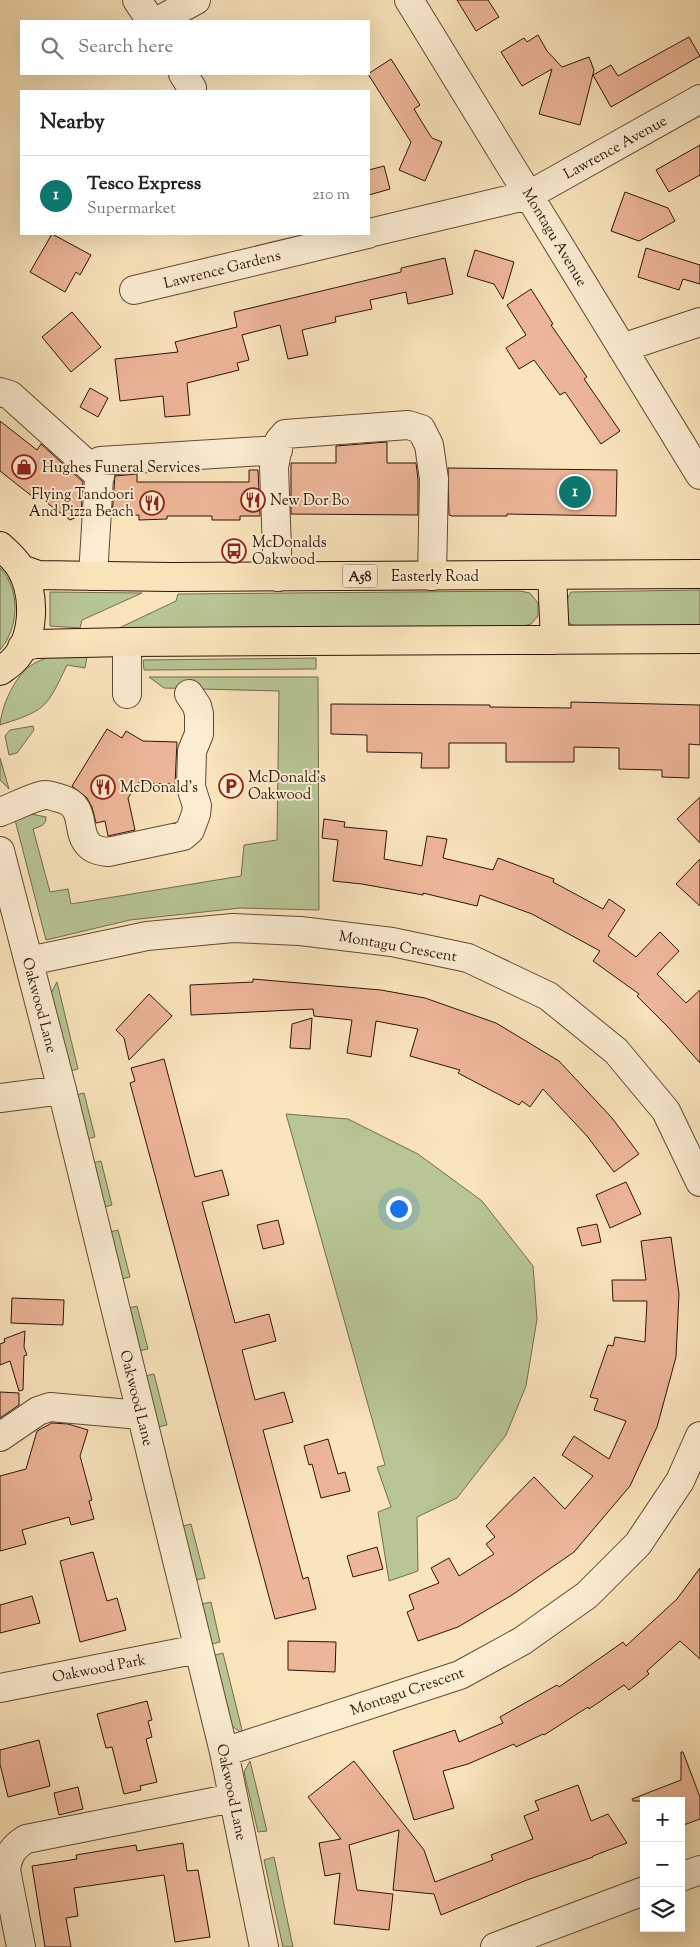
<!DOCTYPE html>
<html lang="en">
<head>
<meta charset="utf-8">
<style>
	:root { --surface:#fff; --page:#f6f6f6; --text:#222; --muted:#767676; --line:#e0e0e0; --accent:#0f766e }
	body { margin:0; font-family:"Sorts Mill Goudy",serif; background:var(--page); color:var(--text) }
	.controls { position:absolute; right:15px; bottom:15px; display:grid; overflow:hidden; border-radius:0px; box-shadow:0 5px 20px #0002 }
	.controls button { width:45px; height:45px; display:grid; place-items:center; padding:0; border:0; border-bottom:1px solid var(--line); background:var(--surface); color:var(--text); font:25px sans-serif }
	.you { position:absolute; left:398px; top:1208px; width:18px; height:18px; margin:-12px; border:4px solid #fff; border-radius:50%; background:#1a73e8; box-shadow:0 0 0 8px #1a73e833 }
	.badge { display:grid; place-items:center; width:32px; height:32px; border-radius:50%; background:var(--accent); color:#fff; font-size:16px; font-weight:700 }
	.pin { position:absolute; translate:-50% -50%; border:2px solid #fff; box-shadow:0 1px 5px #0006 }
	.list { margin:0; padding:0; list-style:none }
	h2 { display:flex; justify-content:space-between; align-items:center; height:65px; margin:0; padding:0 20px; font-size:21px }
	h2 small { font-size:16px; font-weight:400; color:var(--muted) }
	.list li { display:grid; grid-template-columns:32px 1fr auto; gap:15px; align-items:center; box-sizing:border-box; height:80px; padding:0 20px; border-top:1px solid var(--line) }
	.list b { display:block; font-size:19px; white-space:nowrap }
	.list p { margin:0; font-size:16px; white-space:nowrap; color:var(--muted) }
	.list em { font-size:16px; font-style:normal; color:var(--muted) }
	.icon { flex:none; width:28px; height:28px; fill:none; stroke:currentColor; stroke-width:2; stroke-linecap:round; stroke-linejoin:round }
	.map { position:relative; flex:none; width:700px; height:1947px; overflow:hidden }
	.search { position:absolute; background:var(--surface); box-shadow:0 5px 20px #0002; left:20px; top:20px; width:350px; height:55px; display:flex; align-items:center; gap:12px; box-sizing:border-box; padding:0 18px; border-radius:0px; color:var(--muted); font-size:19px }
	.panel { position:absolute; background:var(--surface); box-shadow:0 5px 20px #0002; left:20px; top:90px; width:350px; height:145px; border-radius:0px }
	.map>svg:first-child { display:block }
	.green { fill:#b8c594; stroke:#736c4e }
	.building { fill:#edb698; stroke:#2e1407 }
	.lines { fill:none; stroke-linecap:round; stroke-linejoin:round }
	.minor-casing { stroke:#614834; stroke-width:30 }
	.major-casing { stroke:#2e1407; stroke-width:30 }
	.minor { stroke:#fcedd3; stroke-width:28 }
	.major { stroke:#fae4bb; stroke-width:28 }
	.labels { text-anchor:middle; stroke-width:4; stroke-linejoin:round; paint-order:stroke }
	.shield { fill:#fcedd3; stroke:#6c5544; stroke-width:1 }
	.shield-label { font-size:14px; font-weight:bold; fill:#2e1407 }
	.street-label { font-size:15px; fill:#2e1407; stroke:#fcedd3 }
	.poi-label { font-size:15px; fill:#2e1407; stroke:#fcedd3; text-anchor:start }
</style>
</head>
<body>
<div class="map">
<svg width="700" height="1947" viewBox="0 0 700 1947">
	<rect width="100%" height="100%" fill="#fae4bb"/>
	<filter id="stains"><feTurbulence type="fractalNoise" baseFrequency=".004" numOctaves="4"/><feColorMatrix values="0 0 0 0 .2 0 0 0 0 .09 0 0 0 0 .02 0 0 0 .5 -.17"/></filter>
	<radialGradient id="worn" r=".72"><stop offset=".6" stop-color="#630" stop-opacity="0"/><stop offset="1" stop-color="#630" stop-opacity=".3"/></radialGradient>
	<!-- green -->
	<path class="green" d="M0,568C21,589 19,628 0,650Z
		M700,590V625L578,627L568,623C564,611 564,603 571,592Z
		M520,591L530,593L538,603V616L531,624L519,627L117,629L176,601L178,594Z
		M50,592L142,593L82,620L80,628L50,626Z
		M59,654L87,656L85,668L67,665C46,709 46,710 0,725C2,705 14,678 30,666C39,660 49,657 59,654Z
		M316,658V669L144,670L143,660Z
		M149,677H318L319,910L240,908L130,920L46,940L14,816L31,814L46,817C46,826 40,826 33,829L50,892L68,889L71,904L241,876L244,845L277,840L279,691L164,688Z
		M33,726L34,730L17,753L9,755L5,736L10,730Z
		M0,758L9,789L0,780Z
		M57,982L78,1069L70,1071L51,993Z
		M84,1093L95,1137L87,1139L76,1095Z
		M286,1114L348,1119L418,1154L482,1201L533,1266L537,1319L526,1386L506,1435L457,1498L417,1517L418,1571L389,1581L378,1512L391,1507L377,1467L385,1465Z
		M101,1161L112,1205L104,1207L93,1163Z
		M118,1230L130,1277L122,1279L110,1232Z
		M137,1306L148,1349L139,1351L129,1308Z
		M154,1374L167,1425L158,1427L145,1376Z
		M191,1524L205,1578L196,1580L183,1526Z
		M211,1602L220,1642L212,1644L202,1604Z
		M223,1653L243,1734L232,1726L215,1655Z
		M250,1761L267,1831L258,1832L244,1772Z
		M274,1857L293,1947H283L264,1860Z"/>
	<!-- building -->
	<path class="building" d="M457,0H488L499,17L476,31Z
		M538,35L547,51L562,67L589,57L594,70L580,125L539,114L552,69L522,86L501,52L524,38L527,42Z
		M689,37L700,56L611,107L593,75L611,65L618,76Z
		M391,59L420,105L414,109L428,132L432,138L442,142L425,181L399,170L411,142L368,74Z
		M700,145V175L669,192L656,170Z
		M384,166L390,189L369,195V170Z
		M625,192L668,208L675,221L639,241L611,231Z
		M52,234L91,255L80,275L76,272L65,292L30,272Z
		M646,248L700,265V284L683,279L679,290L638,277Z
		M475,250L514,262L503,299L494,284L467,276Z
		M445,258L453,294L408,304L406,292L370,300L372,309L335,317L336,322L302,330L308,355L288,359L280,325L242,335L249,360L237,363L239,370L187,383L190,415L165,417L163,396L120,401L115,359L178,352L175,342L237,327L234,312L401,272V268Z
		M531,289L553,324L551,325L587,377L584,379L620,431L601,444L565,392L560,395L534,360L519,369L506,348L526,335L507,305Z
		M72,312L101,347L71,372L42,337Z
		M90,388L108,398L98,417L80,407Z
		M0,421L37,450L41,444L83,482L81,515L70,520L35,494L33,497L0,471Z
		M387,442V463H416L418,480V515L291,514V463H336V446Z
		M448,468L617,470L616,516L507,514V516H452L449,515Z
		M249,470H258L260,516H240V520H212V516H167V519L139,520V515L112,516L115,476L137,474V482H249Z
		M571,702L700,705V745L689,744V778L662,777V770L619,769V748L574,747V762H506V743H449V768H421L422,753L367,752V735L331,734V704L490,705V707L571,708Z
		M107,729L122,738L126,731L143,741L177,742L175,784L138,783L128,798L135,830L108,836L105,821L96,823L92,807L87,798L72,786Z
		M700,797V843L677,819Z
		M324,819L345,822L344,827L387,831L384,859L422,866L427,836L447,839L443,858L493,870L498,858L554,879L553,882L603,909L609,899L625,910L608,936L636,957L660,932L679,951L657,974L686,1003L700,990V1063L667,1026L637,996L639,994L593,961L600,951L532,914L480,895L477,906L423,893V895L362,884L333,881L338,840L322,838Z
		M700,859V906L676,884Z
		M253,979L381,990L425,998L496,1023L559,1061L612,1118L639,1154L614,1172L587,1136L543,1089L530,1107L522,1101L519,1105L458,1073L460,1070L410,1056L418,1029L376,1021L371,1057L347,1053L352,1020L314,1016L313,1009L191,1015L190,985L253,982Z
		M149,994L172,1016L129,1060L124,1038L116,1030Z
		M312,1018L310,1049L290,1048L292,1024Z
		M164,1059L195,1177L222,1170L229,1195L202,1202L235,1323L269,1314L276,1341L242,1350L255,1400L284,1392L293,1422L263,1430L303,1579L308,1577L316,1609L275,1619L130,1083L135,1081L131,1068Z
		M626,1182L641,1214L610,1228L596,1195Z
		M278,1220L284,1244L263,1249L257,1225Z
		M597,1224L601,1242L582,1246L577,1228Z
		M671,1237L679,1294L676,1357L657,1427L630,1486L574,1552L512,1595L458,1627L418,1641L407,1612L414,1609L409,1595L439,1583L431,1568L449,1558L459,1576L494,1554L486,1544L495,1537L486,1526L534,1477L565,1509L593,1476L562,1455L574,1436L609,1459L626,1421L594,1410L598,1399L590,1397L608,1345L613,1346L615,1337L645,1342L647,1301H613L612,1280H646L641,1241Z
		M12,1298L64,1300L63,1325L11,1323Z
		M25,1331L24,1347L27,1355L24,1356L23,1390L19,1391L10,1361L0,1365V1344L5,1342L4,1339Z
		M0,1392L19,1393V1405L0,1418Z
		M52,1423L68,1424L88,1430L80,1456L92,1500L89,1501L94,1519L71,1525L69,1517L22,1530L26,1544L0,1551V1476L26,1469L37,1431Z
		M328,1439L338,1474L345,1472L350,1491L321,1498L312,1464L309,1465L304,1446Z
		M377,1547L383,1569L353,1577L347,1556Z
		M93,1552L107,1601L117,1598L126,1630L80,1642L60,1561Z
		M700,1568V1659L680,1641L647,1671L649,1674L629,1690L624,1685L589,1709L588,1707L544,1735L543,1734L516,1747L514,1744L468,1764L443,1771L454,1808L414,1820L393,1751L455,1730L459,1742L503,1723L500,1717L557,1685L559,1687L623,1642L626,1646L677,1599Z
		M32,1596L40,1623L0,1633V1605Z
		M288,1641L336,1642L335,1672L288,1670Z
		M147,1701L152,1720L148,1721L152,1737L146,1739L157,1782L140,1786L141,1790L124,1794L112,1747L106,1748L97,1714Z
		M39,1740L50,1786L8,1797L0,1764V1750Z
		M681,1752H683L700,1797V1819L681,1826V1801H633L632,1799L681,1780Z
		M354,1761L424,1850L435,1882L493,1860L491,1855L533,1839L524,1816L539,1810L535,1801L578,1785L591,1821L608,1814L627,1843L593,1856V1857L527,1880L441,1915L434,1894L393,1890L399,1830L349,1845L357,1890L393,1894L389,1930L334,1924L340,1873L325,1876L319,1843L341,1839L308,1797Z
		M78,1787L83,1809L59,1815L54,1793Z
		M183,1843L187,1871L198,1870L210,1937L175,1942L164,1875L74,1888L78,1916L66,1918L71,1947H45L32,1866L77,1859L76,1855L136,1845L137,1851Z"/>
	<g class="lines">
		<!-- minor casing -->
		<g class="minor-casing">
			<path id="minor" d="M137,0L151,21
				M409,0L700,475
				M158,21L196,0
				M183,74L192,88
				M369,233L529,195L700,99
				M134,290L368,234
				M622,348L700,322
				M0,392L10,395L100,476
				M93,576L100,461L278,450
				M278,577L274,467L279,441L285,434L408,425L421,429L429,445L434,479L432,576
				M127,642V694
				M0,812C14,807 30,798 44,795C48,794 54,797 59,798C88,805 75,830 88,844C93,850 100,851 108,852L183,836L190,830L196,814L197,806L191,787L192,751L199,734V714L197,706L189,694
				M0,851L62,1090L224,1752L264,1947
				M29,961L147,936L233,928L300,931L392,942L468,958L548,996L616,1051L666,1111L700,1182
				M0,1098L62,1090
				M0,1437L38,1411L50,1407L141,1415
				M0,1688L198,1649
				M224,1752L460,1675L522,1641L587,1595L638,1544L680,1481L700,1436
				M681,1877L700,1870
				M21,1947L6,1870C8,1855 13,1847 26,1839L233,1798
				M495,1947L644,1891"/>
		</g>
		<!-- major casing -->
		<g class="major-casing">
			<path id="major" d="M0,546C8,553 16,560 21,569C36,595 35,639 13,661C9,665 4,668 0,671
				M21,569L38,575L171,577L700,574
				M552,575L555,640
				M22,647L35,644L127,642L700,639"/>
		</g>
		<!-- minor -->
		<use href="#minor" class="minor"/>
		<!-- major -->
		<use href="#major" class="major"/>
	</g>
	<!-- icons -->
	<defs>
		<g id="shop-ring" transform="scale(1.25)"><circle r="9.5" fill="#fcedd3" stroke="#8f2418" stroke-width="1.5"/><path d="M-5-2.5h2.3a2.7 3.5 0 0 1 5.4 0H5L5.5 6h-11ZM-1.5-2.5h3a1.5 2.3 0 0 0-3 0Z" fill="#8f2418"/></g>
		<g id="restaurant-ring" transform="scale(1.25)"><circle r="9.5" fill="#fcedd3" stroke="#8f2418" stroke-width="1.5"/><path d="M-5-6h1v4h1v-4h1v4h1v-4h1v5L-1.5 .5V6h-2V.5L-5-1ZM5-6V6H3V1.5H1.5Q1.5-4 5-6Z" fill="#8f2418"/></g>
		<g id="bus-ring" transform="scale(1.25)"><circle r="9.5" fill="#fcedd3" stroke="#8f2418" stroke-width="1.5"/><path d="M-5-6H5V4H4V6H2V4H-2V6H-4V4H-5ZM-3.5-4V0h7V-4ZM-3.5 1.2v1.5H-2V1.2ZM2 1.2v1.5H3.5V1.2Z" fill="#8f2418"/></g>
		<g id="parking-ring" transform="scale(1.25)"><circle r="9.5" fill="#fcedd3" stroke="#8f2418" stroke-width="1.5"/><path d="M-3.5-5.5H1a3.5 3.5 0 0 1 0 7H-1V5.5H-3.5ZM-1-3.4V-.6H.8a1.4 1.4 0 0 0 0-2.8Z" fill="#8f2418"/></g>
	</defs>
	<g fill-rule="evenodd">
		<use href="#shop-ring" x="24" y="467"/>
		<use href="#restaurant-ring" x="253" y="500"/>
		<use href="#restaurant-ring" x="152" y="503"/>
		<use href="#bus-ring" x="234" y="551"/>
		<use href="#parking-ring" x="231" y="786"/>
		<use href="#restaurant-ring" x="103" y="787"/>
	</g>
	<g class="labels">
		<!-- shield labels -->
		<rect class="shield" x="342.5" y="564.5" width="35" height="23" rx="4"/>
		<g class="shield-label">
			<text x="360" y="581">A58</text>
		</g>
		<!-- street labels -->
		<g class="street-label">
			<text transform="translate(615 147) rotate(-29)" y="5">Lawrence Avenue</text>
			<text transform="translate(555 237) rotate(59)" y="5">Montagu Avenue</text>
			<text transform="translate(222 269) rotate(-14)" y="5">Lawrence Gardens</text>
			<text x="435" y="581">Easterly Road</text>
			<text transform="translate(398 946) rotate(10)" y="5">Montagu Crescent</text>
			<text transform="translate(40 1005) rotate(75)" y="5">Oakwood Lane</text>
			<text transform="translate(137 1398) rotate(76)" y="5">Oakwood Lane</text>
			<text transform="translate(99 1668) rotate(-11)" y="5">Oakwood Park</text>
			<text transform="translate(407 1691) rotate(-19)" y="5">Montagu Crescent</text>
			<text transform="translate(232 1792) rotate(78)" y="5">Oakwood Lane</text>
		</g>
		<!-- poi labels -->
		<g class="poi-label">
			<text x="42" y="472">Hughes Funeral Services</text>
			<text x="134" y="499" text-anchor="end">Flying Tandoori<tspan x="134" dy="17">And Pizza Beach</tspan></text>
			<text x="270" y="505">New Dor Bo</text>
			<text x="252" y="547">McDonalds<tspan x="252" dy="17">Oakwood</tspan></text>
			<text x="248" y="782">McDonald's<tspan x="248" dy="17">Oakwood</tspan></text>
			<text x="120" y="792">McDonald's</text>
		</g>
	</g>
	<rect width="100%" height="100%" filter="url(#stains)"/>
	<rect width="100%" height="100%" fill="url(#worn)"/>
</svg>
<div class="controls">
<button>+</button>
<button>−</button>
<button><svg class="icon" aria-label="layers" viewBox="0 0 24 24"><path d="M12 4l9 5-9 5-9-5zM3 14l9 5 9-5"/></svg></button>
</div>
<div class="you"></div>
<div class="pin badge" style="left:575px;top:492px">1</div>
<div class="search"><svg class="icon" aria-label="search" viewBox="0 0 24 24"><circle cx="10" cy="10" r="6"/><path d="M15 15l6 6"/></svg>Search here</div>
<section class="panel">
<h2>Nearby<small></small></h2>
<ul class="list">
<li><span class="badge">1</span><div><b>Tesco Express</b><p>Supermarket</p></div><em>210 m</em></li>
</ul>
</section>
</div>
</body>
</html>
